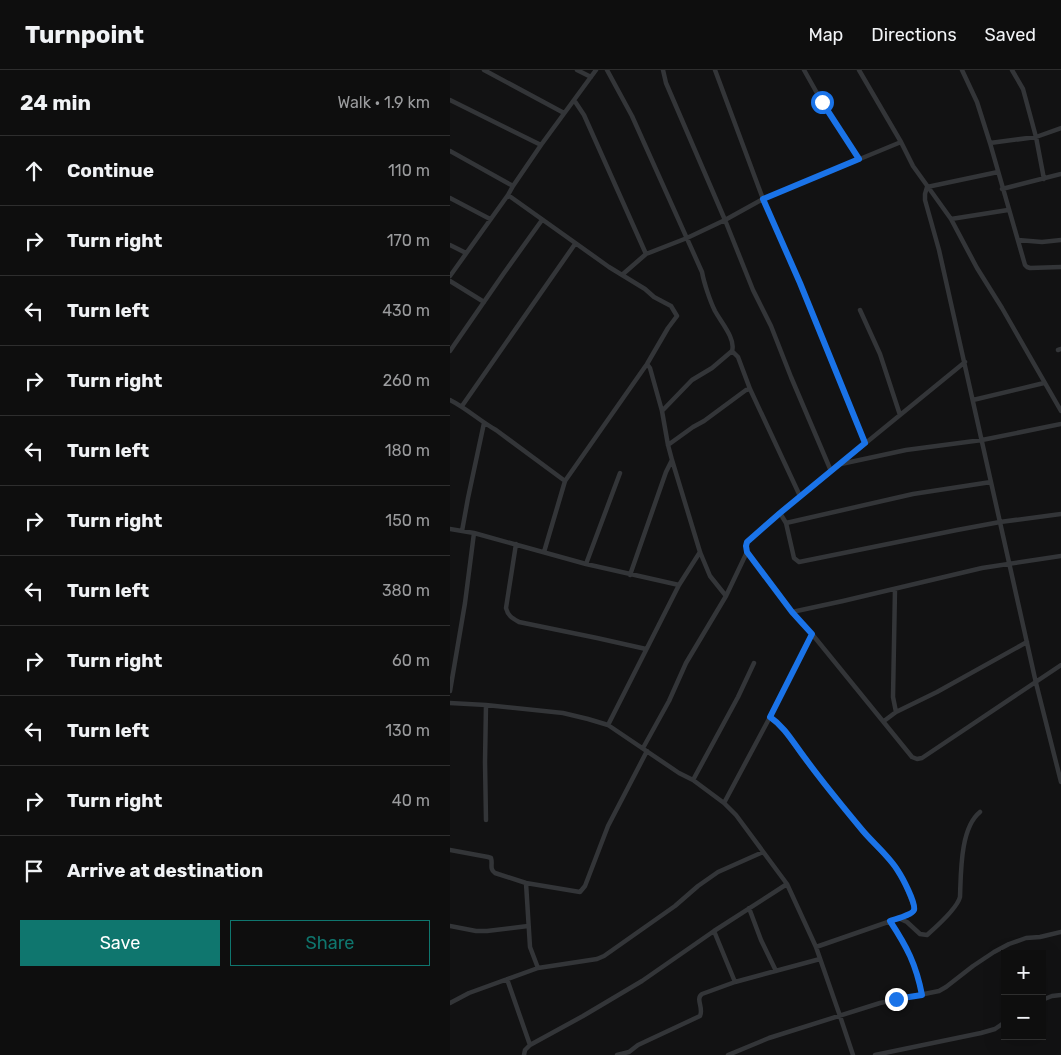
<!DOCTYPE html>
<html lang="en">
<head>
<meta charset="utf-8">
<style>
	:root { --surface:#0e0e0e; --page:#1c1c1c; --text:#f1f3f6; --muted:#9b9c9e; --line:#2e2e2e; --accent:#0f766e }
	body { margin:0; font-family:Rubik,sans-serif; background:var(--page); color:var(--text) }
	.controls { position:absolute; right:15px; bottom:15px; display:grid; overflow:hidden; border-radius:0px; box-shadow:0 5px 20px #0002 }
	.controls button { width:45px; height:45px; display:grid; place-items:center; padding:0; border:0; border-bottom:1px solid var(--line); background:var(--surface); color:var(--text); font:25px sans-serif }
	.stop { position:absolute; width:15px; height:15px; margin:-11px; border:4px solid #1a73e8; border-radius:50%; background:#fff }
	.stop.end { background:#1a73e8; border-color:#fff; box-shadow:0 1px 5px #0008 }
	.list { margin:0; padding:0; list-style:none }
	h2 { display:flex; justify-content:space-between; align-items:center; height:65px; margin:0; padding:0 20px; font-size:21px }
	h2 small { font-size:16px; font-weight:400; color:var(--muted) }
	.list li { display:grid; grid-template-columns:32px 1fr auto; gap:15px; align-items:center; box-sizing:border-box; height:70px; padding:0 20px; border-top:1px solid var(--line) }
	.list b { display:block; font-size:19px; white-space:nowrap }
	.list em { font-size:16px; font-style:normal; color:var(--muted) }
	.actions { display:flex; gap:10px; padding:15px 20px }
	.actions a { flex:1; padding:11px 0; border:1px solid var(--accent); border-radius:0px; text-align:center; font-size:18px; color:var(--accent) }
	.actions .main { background:var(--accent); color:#fff }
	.icon { flex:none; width:28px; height:28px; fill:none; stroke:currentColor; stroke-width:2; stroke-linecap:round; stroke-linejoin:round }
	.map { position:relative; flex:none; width:611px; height:985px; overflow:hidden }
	header { display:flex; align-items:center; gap:30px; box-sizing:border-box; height:70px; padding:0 25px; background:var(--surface); border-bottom:1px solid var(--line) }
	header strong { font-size:24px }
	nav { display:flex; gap:28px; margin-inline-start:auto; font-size:18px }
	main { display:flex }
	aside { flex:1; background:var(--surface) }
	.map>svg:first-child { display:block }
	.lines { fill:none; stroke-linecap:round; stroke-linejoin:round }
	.minor { stroke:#333538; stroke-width:4.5 }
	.route { stroke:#1a73e8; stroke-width:6 }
</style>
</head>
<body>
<header>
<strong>Turnpoint</strong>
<nav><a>Map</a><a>Directions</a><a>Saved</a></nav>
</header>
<main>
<aside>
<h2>24 min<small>Walk · 1.9 km</small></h2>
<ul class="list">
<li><svg class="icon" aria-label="ahead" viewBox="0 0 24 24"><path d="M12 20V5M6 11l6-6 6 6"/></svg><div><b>Continue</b></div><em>110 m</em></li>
<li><svg class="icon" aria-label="right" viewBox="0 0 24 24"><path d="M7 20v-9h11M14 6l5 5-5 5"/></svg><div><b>Turn right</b></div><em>170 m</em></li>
<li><svg class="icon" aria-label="left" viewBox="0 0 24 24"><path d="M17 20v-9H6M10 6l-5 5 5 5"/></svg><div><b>Turn left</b></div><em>430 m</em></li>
<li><svg class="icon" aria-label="right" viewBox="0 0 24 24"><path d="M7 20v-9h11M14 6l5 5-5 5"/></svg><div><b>Turn right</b></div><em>260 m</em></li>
<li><svg class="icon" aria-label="left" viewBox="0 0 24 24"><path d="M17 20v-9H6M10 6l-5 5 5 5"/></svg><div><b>Turn left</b></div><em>180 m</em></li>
<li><svg class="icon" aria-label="right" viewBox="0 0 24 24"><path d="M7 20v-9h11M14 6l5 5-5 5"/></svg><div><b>Turn right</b></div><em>150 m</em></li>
<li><svg class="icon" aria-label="left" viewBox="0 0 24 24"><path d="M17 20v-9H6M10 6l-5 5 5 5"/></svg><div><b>Turn left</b></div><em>380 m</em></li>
<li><svg class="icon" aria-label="right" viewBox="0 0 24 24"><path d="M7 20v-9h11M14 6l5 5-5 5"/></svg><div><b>Turn right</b></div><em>60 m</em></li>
<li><svg class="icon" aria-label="left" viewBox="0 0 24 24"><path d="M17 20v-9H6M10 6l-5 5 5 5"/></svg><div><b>Turn left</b></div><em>130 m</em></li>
<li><svg class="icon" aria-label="right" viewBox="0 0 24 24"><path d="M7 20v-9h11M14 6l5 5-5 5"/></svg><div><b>Turn right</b></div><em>40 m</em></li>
<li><svg class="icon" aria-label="arrive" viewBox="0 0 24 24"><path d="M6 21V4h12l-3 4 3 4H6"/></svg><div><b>Arrive at destination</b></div></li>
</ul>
<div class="actions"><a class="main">Save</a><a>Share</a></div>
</aside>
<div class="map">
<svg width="611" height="985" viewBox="0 0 611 985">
	<rect width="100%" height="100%" fill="#121213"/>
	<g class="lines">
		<!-- minor -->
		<path class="minor" d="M34,0L114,43
			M127,0L141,7
			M157,0L182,46L252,202C254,213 260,231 265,241C271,252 286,269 282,281L262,298L242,310L212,341
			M213,0L216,13L275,150L303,220L321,256L341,307L381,401
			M265,0L313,129L350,213L415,373
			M354,0L372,32L409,89
			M409,0L451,72L463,96L501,149L527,198L552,238L611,341
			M512,0L527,32L540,73L575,195L577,197L580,198L611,197
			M562,0L573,19L586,67L594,109
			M0,30L91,75
			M124,30L134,45L196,184
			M540,73L586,67L611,58
			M0,81L63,116
			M548,102L477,117L475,124V130L489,180L586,613L611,712
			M552,119L611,104
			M58,125L159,197L195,219L204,227L221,236L227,246L218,258L197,294L115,411L94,482
			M0,128L40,149
			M501,149L558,140
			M568,170L592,172L611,170
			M0,175L16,183
			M173,204L196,184L237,168L275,150L313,129L451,72
			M0,206L58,125L63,116L91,75L146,0
			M0,211L34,232
			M410,240L430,284L450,345
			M608,280L611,279
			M0,281L54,203L92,150
			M282,281L288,287L300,319L350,426
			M515,292L330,443L297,472L296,476L297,482L342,542L362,564L462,687L467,689L472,688L611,595
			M197,294L200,298L212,341L218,375L222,390L250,482L260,506L276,526
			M0,330C16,338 30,351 46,360L115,411
			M523,330L594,313
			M12,336L125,174
			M218,375L243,357L254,351L296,320L300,319
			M391,394L456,380L532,370L611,354
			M330,443L336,453L344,488L349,492L507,460L550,452L611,444
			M336,453L463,424L541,412
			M0,459L24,463L15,533L0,621
			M12,461L18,428L34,353
			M24,463L136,494L229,515
			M66,474L56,538C58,546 62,548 69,552L147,568L196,579
			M136,494L170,403
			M180,505L216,402L222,390
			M445,519L443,627L446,642
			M342,542L393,531L532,498L611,486
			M0,633L36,635L113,643L138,649L158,655L229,703L243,710L274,733L286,745L337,814L366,877L390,946L403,985
			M320,647L336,662L353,687L414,763L445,796L454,811L464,837V841L461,844L366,877
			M434,651L446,642L487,622L577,572
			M158,655L229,515L250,482
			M193,678L219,631L236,593L276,526L297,482
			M243,710L288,627L304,593
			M274,733L320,647L362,564
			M36,750L35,692L36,635
			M0,780L38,787L41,788C43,794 39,799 45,803L76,813L130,822L135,816L158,756L197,681
			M76,813L80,877L88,898
			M299,838L311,870L326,901
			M448,848L457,852L470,864L477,865C486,857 507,839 510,827C511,803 510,758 530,742
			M440,851C457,878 466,893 472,925
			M0,856L26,861H37L78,856
			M264,861L285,912
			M57,909L80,975
			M592,930L602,926L611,925
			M0,933L19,923L88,898L147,889L154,886L225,836L248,816L268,802L313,782
			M74,985L75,980L80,975L133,946L192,911L264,861L337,814
			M167,985L179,982L188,975L250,946C254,938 245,929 252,924L285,912L370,889
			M278,985L319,968L430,933L489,921L496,917L523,896L544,882L559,874L576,868L590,867L611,862
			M425,985L531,963L545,959L555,952"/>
	</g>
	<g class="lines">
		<!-- route -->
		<path class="route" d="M372,32L409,89L313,129L350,213L415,373L330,443L297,472L296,476L297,482L342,542L362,564L320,647C335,657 344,674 355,688C373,713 393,737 413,761C423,773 440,787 448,801C452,807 466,833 464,840C462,845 445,849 440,851C457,877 466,894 472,925L446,929"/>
	</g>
</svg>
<div class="controls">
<button>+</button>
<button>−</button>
</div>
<div class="stop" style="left:372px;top:32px"></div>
<div class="stop end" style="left:446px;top:929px"></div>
</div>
</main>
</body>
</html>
